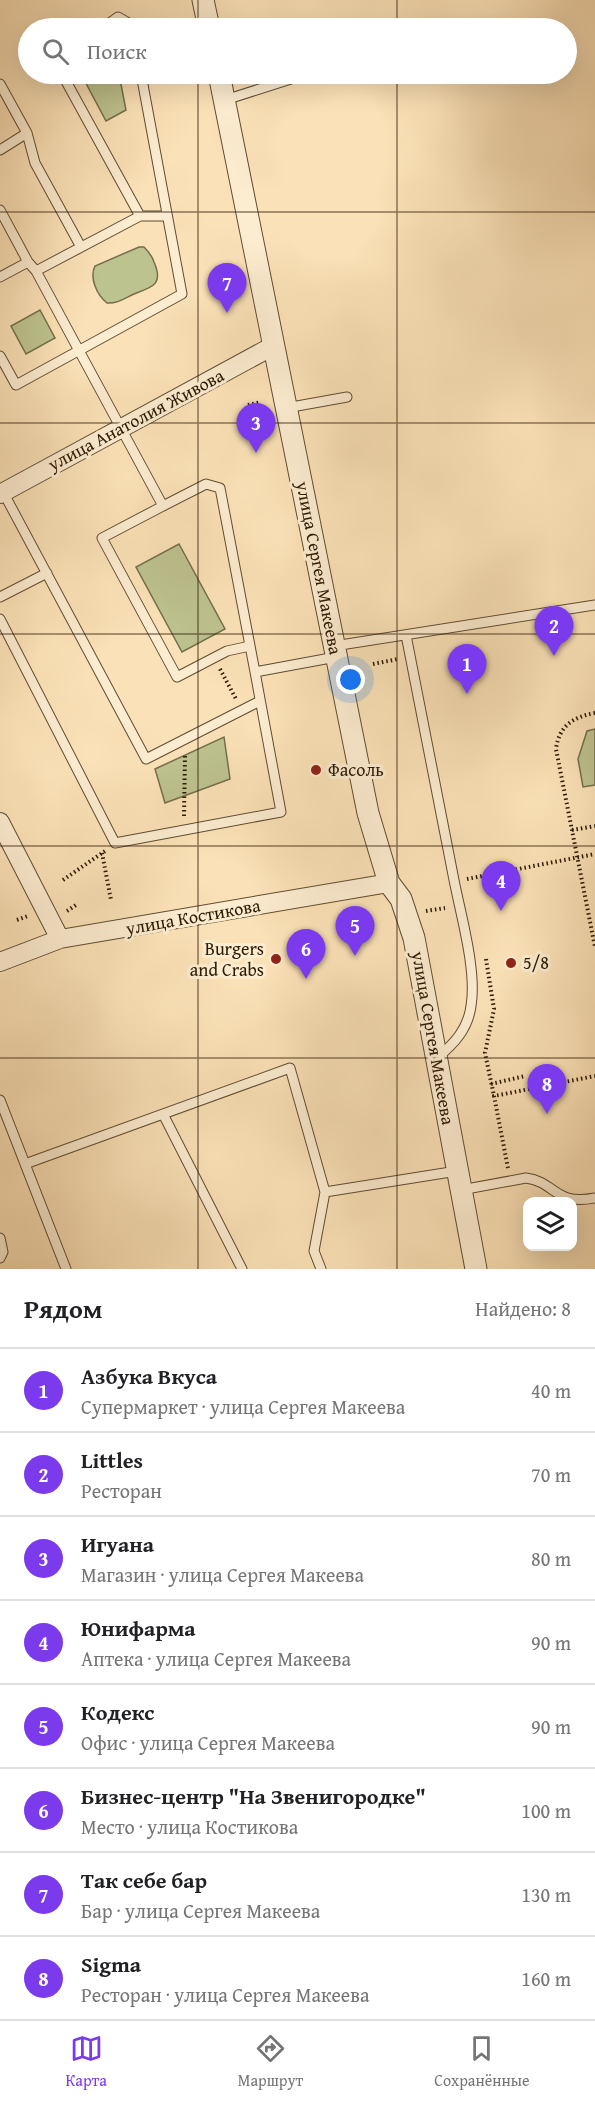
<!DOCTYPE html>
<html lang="ru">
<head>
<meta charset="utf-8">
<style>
	:root { --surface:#fff; --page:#f6f6f6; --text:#202124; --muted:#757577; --line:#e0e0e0; --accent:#7c3aed }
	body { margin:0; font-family:"Gentium Book Plus",serif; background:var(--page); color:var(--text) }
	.controls { position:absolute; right:18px; bottom:18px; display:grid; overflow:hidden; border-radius:12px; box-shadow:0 6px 24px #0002 }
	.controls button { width:54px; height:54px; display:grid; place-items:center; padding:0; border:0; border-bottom:2px solid var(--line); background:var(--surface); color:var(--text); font:30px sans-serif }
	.you { position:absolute; left:351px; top:680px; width:21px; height:21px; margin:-15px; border:4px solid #fff; border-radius:50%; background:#1a73e8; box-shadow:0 0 0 9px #1a73e833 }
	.badge { display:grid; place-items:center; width:39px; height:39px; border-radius:50%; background:var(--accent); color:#fff; font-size:20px; font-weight:700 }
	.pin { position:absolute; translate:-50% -50px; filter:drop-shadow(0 2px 3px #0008) }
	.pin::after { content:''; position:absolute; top:32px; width:21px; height:18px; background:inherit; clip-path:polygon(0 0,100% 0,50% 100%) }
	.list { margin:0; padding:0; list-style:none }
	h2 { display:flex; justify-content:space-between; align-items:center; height:78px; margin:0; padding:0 24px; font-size:26px }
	h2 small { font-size:20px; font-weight:400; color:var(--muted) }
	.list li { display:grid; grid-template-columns:39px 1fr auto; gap:18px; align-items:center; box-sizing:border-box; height:84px; padding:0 24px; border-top:2px solid var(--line) }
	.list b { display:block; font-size:22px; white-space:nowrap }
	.list p { margin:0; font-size:20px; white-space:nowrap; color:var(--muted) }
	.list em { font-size:20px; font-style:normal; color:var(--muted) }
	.icon { flex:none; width:33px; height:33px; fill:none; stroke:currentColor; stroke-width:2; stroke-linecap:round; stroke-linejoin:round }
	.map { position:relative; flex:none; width:595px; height:1269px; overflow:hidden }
	.search { position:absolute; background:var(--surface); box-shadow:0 6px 24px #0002; left:18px; right:18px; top:18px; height:66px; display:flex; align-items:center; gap:15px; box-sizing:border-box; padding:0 21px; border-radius:33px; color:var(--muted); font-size:22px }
	.sheet { height:750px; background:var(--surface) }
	nav { display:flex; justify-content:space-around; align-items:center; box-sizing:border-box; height:84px; border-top:2px solid var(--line); background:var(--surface); font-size:16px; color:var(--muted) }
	nav a { display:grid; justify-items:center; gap:3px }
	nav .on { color:var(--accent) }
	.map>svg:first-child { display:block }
	.green { fill:#bdc38f; stroke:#746e4a; stroke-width:1.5 }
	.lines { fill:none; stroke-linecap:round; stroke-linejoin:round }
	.service-casing { stroke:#604c32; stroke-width:11 }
	.minor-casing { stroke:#604c32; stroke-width:20 }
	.tertiary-casing { stroke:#604c32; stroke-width:23 }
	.path { stroke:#2c1a05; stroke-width:4; stroke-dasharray:1.5 3; stroke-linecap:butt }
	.service { stroke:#fcecd0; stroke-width:9 }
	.minor { stroke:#fcecd0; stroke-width:18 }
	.tertiary { stroke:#fcecd0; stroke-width:21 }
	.grid { fill:none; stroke:#2c1a05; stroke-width:1.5; stroke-opacity:0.55 }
	.poi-dot { fill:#8f2418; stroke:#fcecd0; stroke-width:2 }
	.labels { text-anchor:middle; stroke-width:6; stroke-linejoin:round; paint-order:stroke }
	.street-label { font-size:18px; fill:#2c1a05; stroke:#fcecd0 }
	.poi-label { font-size:18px; fill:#2c1a05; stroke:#fcecd0; text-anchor:start }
</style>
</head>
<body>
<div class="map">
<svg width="595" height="1269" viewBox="0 0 595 1269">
	<rect width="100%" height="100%" fill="#fbe1b7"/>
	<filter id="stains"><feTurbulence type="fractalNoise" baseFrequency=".00333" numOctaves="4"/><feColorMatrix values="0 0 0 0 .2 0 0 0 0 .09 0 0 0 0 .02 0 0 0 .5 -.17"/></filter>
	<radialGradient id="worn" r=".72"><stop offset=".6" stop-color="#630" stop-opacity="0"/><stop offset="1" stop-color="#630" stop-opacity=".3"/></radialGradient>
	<!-- green -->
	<path class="green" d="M81,74H119L126,110L106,121Z
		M139,247H144C149,252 152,256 154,262C164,285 152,287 134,294C125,298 117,304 107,303C97,295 89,278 95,266Z
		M40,310L55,338L26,354L11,326Z
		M179,544L225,629L182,652L136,567Z
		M595,729V785L583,787L578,759L587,731Z
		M224,737L230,779L165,803L155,769Z"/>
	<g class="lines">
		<!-- service casing -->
		<g class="service-casing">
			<path id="service" d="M103,28L118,17L132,25L133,28
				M0,84L27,133L0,150
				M225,100L294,78
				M27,133L35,163L81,247
				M0,210L28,262L36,271L163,506L102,538L177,677L227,651L250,646
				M140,216H167
				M36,271L140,216L62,74
				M0,277L28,262
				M0,356L16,385L182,294L141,74
				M286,408L347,397
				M2,490L146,759L260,701
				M163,506L206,484L220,488L255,672L336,657
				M0,597L47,573
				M0,619L115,843L281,812L255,672
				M406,635C422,717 438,799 454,880C461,916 477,971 471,1006C468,1029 454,1044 437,1058
				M334,646L595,605
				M0,1100L66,1269
				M163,1114L242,1269
				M25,1164L290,1068L325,1192L457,1171
				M461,1190L526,1178C556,1182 554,1206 595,1198
				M0,1238L3,1252L0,1258
				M321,1269L314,1251L325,1192"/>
		</g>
		<!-- minor casing -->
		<g class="minor-casing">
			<path id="minor" d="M0,494L273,346
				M0,822L60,939
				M0,962L60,939L389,883"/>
		</g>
		<!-- tertiary casing -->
		<g class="tertiary-casing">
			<path id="tertiary" d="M203,0L209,28
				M219,74L368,813L389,883L401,899L414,938L476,1269"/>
		</g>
		<!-- path -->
		<path class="path" d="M248,405L261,402
			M373,664L398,659
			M220,669L236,699
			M595,713C573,717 559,726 556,749L595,947
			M184,816L185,755
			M572,830L595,826
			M102,853L111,900
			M467,879L595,854
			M63,880L105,851
			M67,911L76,905
			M426,911L445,908
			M17,920L28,916
			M486,959L494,1009L485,1053L494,1096
			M491,1084L525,1076
			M508,1168L494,1096L595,1076"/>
		<!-- service -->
		<use href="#service" class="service"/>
		<!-- minor -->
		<use href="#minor" class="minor"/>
		<!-- tertiary -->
		<use href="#tertiary" class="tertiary"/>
	</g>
	<!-- grid -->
	<path class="grid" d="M198,0V28M397,0V28M198,74V1269M397,74V1269M0,212H595M0,423H595M0,634H595M0,846H595M0,1058H595"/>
	<!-- markers -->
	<g class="poi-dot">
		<circle cx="316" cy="770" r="6"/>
		<circle cx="276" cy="959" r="6"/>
		<circle cx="511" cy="963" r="6"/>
	</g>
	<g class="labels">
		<!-- street labels -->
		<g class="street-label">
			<text transform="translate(136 420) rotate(-28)" y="6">улица Анатолия Живова</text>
			<text transform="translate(319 568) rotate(79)" y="6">улица Сергея Макеева</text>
			<text transform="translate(193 917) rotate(-10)" y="6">улица Костикова</text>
			<text transform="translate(433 1038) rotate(80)" y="6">улица Сергея Макеева</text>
		</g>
		<!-- poi labels -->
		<g class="poi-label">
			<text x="328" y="776">Фасоль</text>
			<text x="264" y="955" text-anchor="end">Burgers<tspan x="264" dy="21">and Crabs</tspan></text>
			<text x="523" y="969">5/8</text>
		</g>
	</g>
	<rect width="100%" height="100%" filter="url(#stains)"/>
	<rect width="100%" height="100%" fill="url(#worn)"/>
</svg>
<div class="controls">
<button><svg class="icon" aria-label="layers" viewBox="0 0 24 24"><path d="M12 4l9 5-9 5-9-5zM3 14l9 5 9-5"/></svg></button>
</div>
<div class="you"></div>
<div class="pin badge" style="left:467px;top:694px">1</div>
<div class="pin badge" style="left:554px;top:656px">2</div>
<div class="pin badge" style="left:256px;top:453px">3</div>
<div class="pin badge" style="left:501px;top:911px">4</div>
<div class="pin badge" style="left:355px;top:956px">5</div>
<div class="pin badge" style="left:306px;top:979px">6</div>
<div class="pin badge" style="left:227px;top:313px">7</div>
<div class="pin badge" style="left:547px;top:1114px">8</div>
<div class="search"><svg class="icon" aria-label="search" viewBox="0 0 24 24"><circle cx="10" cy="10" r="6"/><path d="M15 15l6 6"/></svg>Поиск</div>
</div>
<section class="sheet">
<h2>Рядом<small>Найдено: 8</small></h2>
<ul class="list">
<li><span class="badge">1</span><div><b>Азбука Вкуса</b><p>Супермаркет · улица Сергея Макеева</p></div><em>40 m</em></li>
<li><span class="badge">2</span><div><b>Littles</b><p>Ресторан</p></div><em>70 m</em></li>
<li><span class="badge">3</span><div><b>Игуана</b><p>Магазин · улица Сергея Макеева</p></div><em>80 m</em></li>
<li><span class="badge">4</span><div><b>Юнифарма</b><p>Аптека · улица Сергея Макеева</p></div><em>90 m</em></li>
<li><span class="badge">5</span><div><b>Кодекс</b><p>Офис · улица Сергея Макеева</p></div><em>90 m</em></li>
<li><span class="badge">6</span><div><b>Бизнес-центр &quot;На Звенигородке&quot;</b><p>Место · улица Костикова</p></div><em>100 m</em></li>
<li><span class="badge">7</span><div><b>Так себе бар</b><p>Бар · улица Сергея Макеева</p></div><em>130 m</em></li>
<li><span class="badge">8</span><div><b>Sigma</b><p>Ресторан · улица Сергея Макеева</p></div><em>160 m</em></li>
</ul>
</section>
<nav>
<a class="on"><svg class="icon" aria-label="map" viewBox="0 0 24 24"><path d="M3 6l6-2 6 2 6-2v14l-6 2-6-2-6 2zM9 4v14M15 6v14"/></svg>Карта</a>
<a><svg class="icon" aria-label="directions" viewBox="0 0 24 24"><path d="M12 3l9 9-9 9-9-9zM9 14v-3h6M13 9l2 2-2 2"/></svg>Маршрут</a>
<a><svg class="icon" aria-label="saved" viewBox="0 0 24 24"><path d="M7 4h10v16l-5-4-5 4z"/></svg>Сохранённые</a>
</nav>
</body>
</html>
